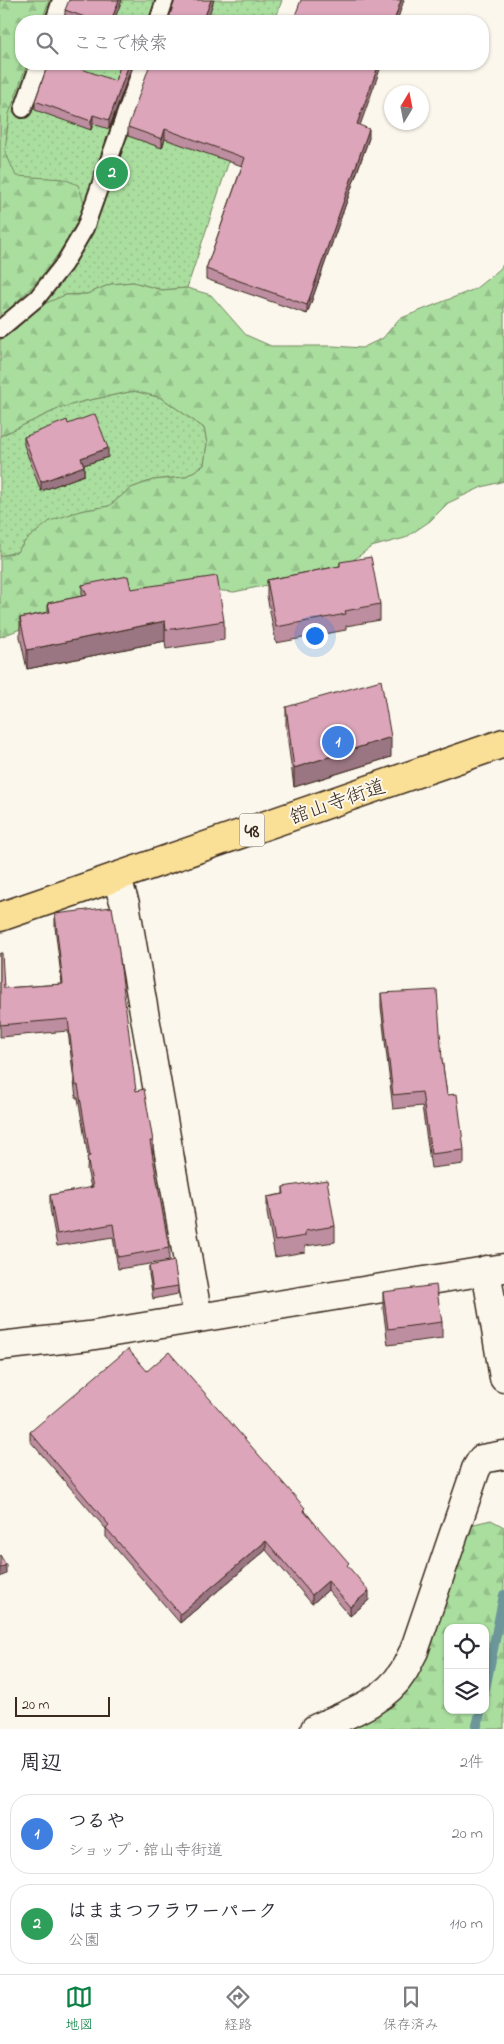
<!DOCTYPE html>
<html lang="ja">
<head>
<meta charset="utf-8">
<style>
	:root { --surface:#fff; --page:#f7f7f7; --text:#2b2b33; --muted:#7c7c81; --line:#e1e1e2; --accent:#0b8043 }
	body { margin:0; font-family:"Indie Flower","Klee One",sans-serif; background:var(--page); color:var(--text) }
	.controls { position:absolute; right:15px; bottom:15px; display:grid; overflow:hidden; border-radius:10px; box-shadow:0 1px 4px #0004 }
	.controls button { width:45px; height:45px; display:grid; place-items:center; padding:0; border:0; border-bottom:1px solid var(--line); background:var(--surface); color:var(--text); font:25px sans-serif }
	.compass { position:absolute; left:384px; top:85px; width:45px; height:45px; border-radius:50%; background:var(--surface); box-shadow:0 1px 4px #0004; rotate:10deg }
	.scale { position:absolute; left:15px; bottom:12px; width:95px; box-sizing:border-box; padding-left:5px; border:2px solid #3b2a1e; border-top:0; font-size:14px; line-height:18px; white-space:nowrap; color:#3b2a1e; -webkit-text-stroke:4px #fbf7ec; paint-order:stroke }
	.you { position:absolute; left:314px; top:635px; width:18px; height:18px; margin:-12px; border:4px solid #fff; border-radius:50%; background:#1a73e8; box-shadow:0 0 0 8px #1a73e833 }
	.badge { display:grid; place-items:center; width:32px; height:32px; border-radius:50%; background:var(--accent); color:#fff; font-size:16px; font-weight:700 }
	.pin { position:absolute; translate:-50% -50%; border:2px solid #fff; box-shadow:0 1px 5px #0006 }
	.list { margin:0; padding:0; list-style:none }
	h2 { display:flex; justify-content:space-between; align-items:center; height:65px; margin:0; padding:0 20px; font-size:21px }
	h2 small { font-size:16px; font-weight:400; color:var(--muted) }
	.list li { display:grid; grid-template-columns:32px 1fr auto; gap:15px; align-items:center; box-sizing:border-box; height:80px; margin:0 10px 10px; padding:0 10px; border:1px solid var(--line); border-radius:20px }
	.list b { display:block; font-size:19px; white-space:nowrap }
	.list p { margin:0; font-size:16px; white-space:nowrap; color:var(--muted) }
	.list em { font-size:16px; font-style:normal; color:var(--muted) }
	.icon { flex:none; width:28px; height:28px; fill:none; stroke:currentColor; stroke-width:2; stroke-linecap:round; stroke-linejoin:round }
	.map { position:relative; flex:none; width:504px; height:1729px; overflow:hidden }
	.search { position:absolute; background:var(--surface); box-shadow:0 1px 4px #0004; left:15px; right:15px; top:15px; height:55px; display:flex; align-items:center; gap:12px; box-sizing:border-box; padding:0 18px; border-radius:20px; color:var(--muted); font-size:19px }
	.sheet { height:245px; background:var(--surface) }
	nav { display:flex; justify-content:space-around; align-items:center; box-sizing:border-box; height:70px; border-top:1px solid var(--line); background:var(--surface); font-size:14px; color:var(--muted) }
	nav a { display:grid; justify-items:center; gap:2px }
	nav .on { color:var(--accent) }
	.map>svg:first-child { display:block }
	.grass { fill:url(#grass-dots); stroke:#72845e }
	.forest { fill:url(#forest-firs); stroke:#72845e; fill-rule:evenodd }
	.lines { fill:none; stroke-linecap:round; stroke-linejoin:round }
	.stream { stroke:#6d969a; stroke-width:10 }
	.service-casing { stroke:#3b2a1e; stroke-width:20 }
	.minor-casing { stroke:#3b2a1e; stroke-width:31 }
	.tertiary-casing { stroke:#3b2a1e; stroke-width:31 }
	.primary-casing { stroke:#3b2a1e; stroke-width:31 }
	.service { stroke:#fbf7ec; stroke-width:16 }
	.minor { stroke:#fbf7ec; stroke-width:28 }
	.tertiary { stroke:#fbf7ec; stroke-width:28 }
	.primary { stroke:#fadf96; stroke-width:28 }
	.wall { fill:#bd8ea0; stroke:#3b2a1e }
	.shaded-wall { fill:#9a7482; stroke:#3b2a1e }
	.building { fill:#dca5ba; stroke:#3b2a1e }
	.labels { text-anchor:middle; stroke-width:4; stroke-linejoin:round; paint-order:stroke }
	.shield { fill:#fbf7ec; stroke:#75685c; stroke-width:1 }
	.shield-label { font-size:19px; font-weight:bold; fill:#3b2a1e }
	.street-label { font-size:20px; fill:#3b2a1e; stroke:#fbf7ec }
</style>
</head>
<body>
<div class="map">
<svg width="504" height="1729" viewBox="0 0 504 1729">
	<defs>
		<pattern id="grass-dots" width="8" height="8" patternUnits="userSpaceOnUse" patternTransform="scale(1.25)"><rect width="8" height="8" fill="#aade9f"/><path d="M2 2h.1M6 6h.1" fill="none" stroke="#93bf88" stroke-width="1.8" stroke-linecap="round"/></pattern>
		<pattern id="forest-firs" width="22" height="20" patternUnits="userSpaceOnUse" patternTransform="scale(1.25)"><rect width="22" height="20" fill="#aade9f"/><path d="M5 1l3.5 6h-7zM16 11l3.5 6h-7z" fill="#93bf88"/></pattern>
	</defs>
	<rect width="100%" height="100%" fill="#fbf7ec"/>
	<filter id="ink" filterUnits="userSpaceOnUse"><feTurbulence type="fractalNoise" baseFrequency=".02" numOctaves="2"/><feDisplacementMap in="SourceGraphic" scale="10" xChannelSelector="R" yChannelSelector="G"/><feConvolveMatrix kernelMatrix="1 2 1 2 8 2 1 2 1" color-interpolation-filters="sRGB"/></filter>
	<g filter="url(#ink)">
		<!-- grass -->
		<path class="grass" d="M0,0H282L275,21H21V64H261L187,288L162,290L133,282L111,284L87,294L65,295L0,340Z
			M134,391L162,398L204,428L207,443L204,465L185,477L153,480L131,488L109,506L80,511L26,540L17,552L0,556V436L60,408L85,401Z"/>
		<!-- forest -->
		<path class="forest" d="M0,0H49L42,21H21V64H27L9,114L5,151L16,176L64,179L78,185L85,205C63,254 40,282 0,317Z
			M504,263V481L482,487L448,503L430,521L405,538L371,547L348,564L287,581L234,592L203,589L33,624L0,637V556L17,552L26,540L50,521L80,511L109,506L131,488L153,480L185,477L204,465L207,443L204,428L162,398L134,391L85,401L60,408L0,436V340L11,333L44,304L65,295L87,294L111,284L133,282L162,290L187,288L211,295L246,335L271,346H333L362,348L383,338L399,319L475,289L500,269Z
			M491,1520L504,1527V1729H342L371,1715L464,1539L474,1524ZM448,1628H485V1710H448Z"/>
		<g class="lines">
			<!-- stream -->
			<path class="stream" d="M485,1689L504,1595
				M476,1729L481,1710"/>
			<!-- service casing -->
			<g class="service-casing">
				<path id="service" d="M54,21L61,0
					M158,21L165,0
					M23,109L39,64
					M0,329L37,298L64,264L85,228L143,64"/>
			</g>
			<!-- minor casing -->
			<g class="minor-casing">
				<path id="minor" d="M116,877L125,904L198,1318
					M486,1270L504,1378
					M315,1729C345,1715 385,1702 403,1672C407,1666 410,1658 414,1651L476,1469L482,1459L504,1455"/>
			</g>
			<!-- tertiary casing -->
			<g class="tertiary-casing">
				<path id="tertiary" d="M0,1346L89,1336L504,1268"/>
			</g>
			<!-- primary casing -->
			<g class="primary-casing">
				<path id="primary" d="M0,917L504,743"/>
			</g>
			<!-- service -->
			<use href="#service" class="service"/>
			<!-- minor -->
			<use href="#minor" class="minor"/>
			<!-- tertiary -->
			<use href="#tertiary" class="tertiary"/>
			<!-- primary -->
			<use href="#primary" class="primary"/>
		</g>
		<!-- wall -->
		<path class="wall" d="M65,10L114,21H72L65,19Z
			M121,64H133L109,129L93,124L91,130L35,110V101L115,81Z
			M360,125L369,138L307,314L206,279V269L242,166L165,139L162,148L128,136V127Z
			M68,424L108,457L84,465V475L41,491L24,445V437Z
			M340,562L380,604V620L346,626V630L276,643L267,596V580L340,566Z
			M82,585L131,589L224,621V640L166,649L165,641L27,669L20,637V618L48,612V603L82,596Z
			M286,707L391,757L294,787L286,727Z
			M55,914L136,1091L153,1141V1153H152L169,1248V1261L118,1269L113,1237L57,1246L50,1208V1195L91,1188L87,1169L88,1156L78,1098H76L68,1031L0,1037V953L4,988L62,984L55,927Z
			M381,993L442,1059L447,1095L464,1150V1164L431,1168L422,1106L393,1109L381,1007Z
			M283,1187L335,1226V1242L305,1246V1252L275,1257L267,1213V1197L283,1194Z
			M149,1266L178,1286V1294L153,1299L149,1274Z
			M383,1292L442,1322V1338L388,1345L383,1308Z
			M147,1371L305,1511L349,1568L369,1600L350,1616L328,1590L312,1604L266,1550L180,1623L106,1537V1529L30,1441V1432Z"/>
		<!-- shaded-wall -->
		<path class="shaded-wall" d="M119,0H122L114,21H111Z
			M211,0H214L207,21L205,16Z
			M401,0H404L397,21H394Z
			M129,64H133L109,129V120Z
			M379,64H382L357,134V124Z
			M93,115V124L91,130V121Z
			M165,129V139L162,148V139Z
			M369,129V138L307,314V305Z
			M108,448V457L81,466V458Z
			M84,466V475L41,491V482Z
			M165,621V641L27,669V650Z
			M391,737V757L294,787V768Z
			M266,1541V1550L180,1623V1614Z
			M6,1565V1574L0,1577V1568Z
			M328,1581V1590L312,1604V1595Z
			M369,1591V1600L350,1616V1607Z"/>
		<!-- building -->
		<path class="building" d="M69,0H119L111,21H96L65,10Z
			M175,0H211L205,16L221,21H168Z
			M301,0H401L394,21H293Z
			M48,64H68L115,81L121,64H129L109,120L93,115L91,121L35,101Z
			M150,64H379L357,124L369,129L307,305L206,269L245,158L165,129L162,139L128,127Z
			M95,414L108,448L81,458L84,466L41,482L24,437L67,420L68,424Z
			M371,557L380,604L345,611L346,614L276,627L267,580L340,566V562Z
			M128,576L131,589L217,576L224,621L166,630L165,621L27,650L20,618L50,612L48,603L87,595L82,585Z
			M381,680L391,737L294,768L286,707Z
			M112,907L118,944L136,1091L144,1089L153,1141H150L169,1248L118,1257L113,1224L57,1234L50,1195L93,1187L87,1157L90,1156L78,1085L76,1086L68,1019L0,1025V953H2L4,988L63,984L55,914Z
			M437,990L442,1059L447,1095L457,1094L464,1150L431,1154L422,1092L393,1095L381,993Z
			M327,1180L335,1226L305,1231V1236L275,1241L267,1197L284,1194L283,1187Z
			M174,1261L178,1286L153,1290L149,1266Z
			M436,1285L442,1322L388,1329L383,1292Z
			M128,1349L147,1371L169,1352L305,1508L303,1510L349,1563L347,1565L369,1591L350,1607L328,1581L312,1595L266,1541L180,1614L106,1528L109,1525L30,1432Z
			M0,1555L6,1565L0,1568Z"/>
	</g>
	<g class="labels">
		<!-- shield labels -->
		<rect class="shield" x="239.5" y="813.5" width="25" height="33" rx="4"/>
		<g class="shield-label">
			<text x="252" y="837">48</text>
		</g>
		<!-- street labels -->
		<g class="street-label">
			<text transform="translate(337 801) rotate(-19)" y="7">舘山寺街道</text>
		</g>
	</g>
</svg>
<div class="controls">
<button><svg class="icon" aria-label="locate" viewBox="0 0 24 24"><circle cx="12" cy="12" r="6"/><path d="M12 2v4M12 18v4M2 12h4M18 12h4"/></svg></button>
<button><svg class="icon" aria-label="layers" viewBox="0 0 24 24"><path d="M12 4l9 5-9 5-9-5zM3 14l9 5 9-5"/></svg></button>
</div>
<svg class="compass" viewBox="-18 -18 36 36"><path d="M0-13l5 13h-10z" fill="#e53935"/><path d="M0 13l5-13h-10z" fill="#7c7c81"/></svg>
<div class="scale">20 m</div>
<div class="you"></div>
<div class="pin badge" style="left:338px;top:742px;background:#3f7fe0">1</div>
<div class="pin badge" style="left:112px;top:173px;background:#2e9e5b">2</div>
<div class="search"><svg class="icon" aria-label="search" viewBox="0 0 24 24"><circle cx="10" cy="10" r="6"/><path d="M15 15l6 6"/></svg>ここで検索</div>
</div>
<section class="sheet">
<h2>周辺<small>2件</small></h2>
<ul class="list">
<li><span class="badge" style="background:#3f7fe0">1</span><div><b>つるや</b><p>ショップ · 舘山寺街道</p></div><em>20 m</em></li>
<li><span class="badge" style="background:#2e9e5b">2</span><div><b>はままつフラワーパーク</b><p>公園</p></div><em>110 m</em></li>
</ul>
</section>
<nav>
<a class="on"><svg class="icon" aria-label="map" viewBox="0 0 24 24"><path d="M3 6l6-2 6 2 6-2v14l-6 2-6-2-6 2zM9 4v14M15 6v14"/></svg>地図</a>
<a><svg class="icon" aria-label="directions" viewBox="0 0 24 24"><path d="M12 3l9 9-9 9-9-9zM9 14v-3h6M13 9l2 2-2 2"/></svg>経路</a>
<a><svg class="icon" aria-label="saved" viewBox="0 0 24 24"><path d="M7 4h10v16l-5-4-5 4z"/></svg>保存済み</a>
</nav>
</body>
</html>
